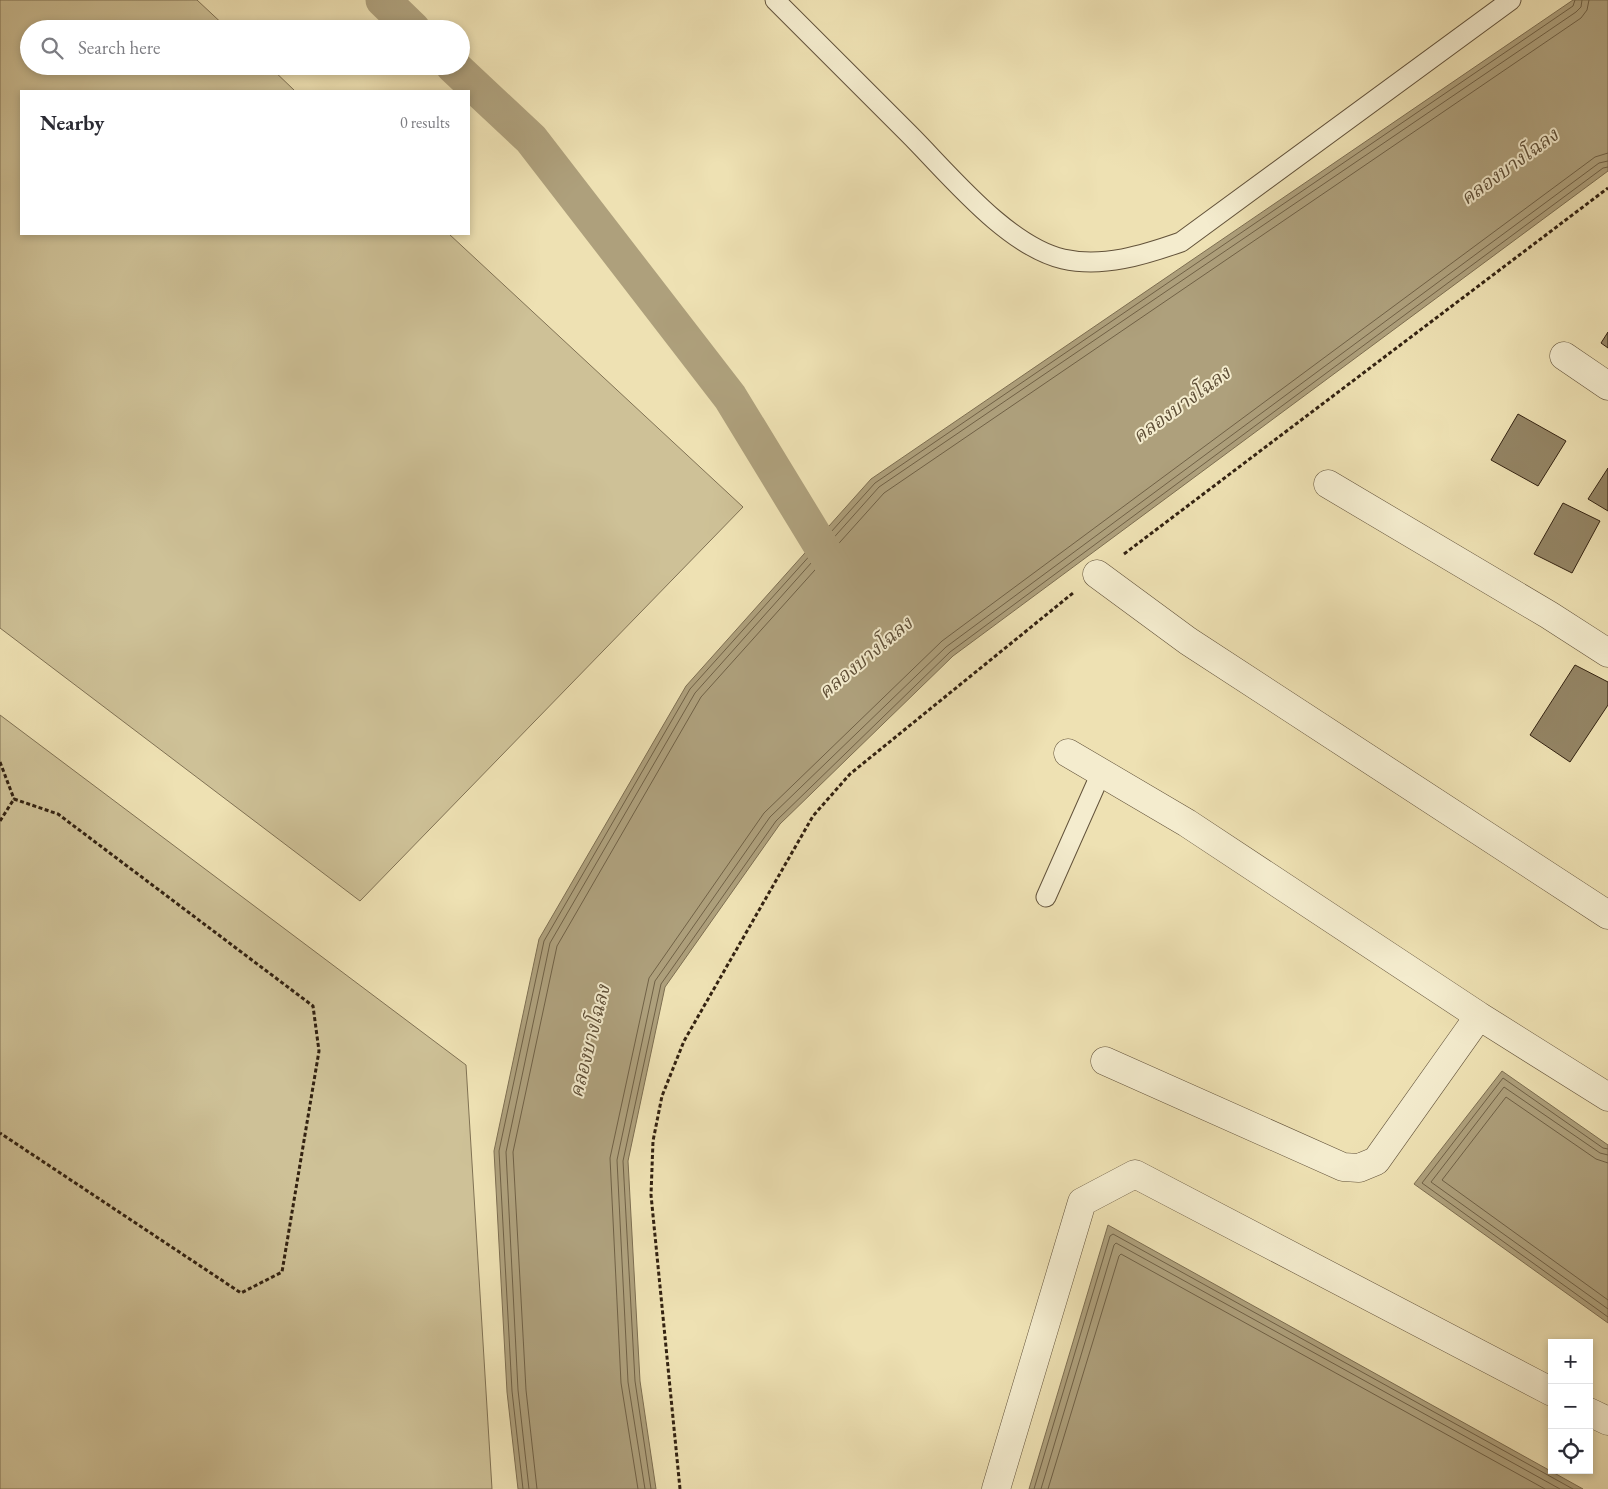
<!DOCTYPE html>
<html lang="en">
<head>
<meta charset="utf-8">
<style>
	:root { --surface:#fff; --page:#f2f2f3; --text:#2b2b33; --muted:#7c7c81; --line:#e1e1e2 }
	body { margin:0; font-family:"EB Garamond","Noto Serif Thai",serif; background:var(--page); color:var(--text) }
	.controls { position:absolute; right:15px; bottom:15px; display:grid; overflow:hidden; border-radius:0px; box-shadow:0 2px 8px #0003 }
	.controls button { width:45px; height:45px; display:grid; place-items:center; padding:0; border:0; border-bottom:1px solid var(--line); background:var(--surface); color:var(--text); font:25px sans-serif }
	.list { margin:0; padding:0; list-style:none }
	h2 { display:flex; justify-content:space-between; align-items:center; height:65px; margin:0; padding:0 20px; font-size:21px }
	h2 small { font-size:16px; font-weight:400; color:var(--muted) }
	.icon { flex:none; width:28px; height:28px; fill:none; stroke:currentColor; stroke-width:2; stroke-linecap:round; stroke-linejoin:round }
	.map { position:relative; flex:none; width:1608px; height:1489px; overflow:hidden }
	.search { position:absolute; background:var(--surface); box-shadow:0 2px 8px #0003; left:20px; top:20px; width:450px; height:55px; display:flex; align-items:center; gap:12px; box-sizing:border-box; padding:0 18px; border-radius:28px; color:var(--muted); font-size:19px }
	.panel { position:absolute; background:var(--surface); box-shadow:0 2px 8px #0003; left:20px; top:90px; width:450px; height:145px; border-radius:0px }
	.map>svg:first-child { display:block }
	.green { fill:#cec197; stroke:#807254 }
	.water { fill:#aea07c; stroke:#7d6e51 }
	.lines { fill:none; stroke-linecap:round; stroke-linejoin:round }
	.shore { stroke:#706146; stroke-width:1 }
	.canal { stroke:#aea07c; stroke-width:35 }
	.building { fill:#948565; stroke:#321 }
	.service-casing { stroke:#62523a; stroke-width:21 }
	.minor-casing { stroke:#62523a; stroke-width:29 }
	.path { stroke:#321; stroke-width:3; stroke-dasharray:4 2.5; stroke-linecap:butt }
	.service { stroke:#f4ecce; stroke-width:19 }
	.minor { stroke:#f4ecce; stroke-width:28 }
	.labels { text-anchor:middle; stroke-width:4; stroke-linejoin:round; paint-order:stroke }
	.water-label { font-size:19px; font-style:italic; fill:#5e4e36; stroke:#f4ecce }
</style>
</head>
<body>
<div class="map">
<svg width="1608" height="1489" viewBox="0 0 1608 1489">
	<rect width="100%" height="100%" fill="#eee1b3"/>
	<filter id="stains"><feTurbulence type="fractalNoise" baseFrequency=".004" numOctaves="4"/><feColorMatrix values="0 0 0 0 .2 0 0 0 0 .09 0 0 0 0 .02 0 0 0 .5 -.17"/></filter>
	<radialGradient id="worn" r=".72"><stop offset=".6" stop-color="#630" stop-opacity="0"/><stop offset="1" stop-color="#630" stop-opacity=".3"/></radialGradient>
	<!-- green -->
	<path class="green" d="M0,0H197L228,29H29V66H269L295,91H21V234H449L743,507L360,901L0,628Z
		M0,715L466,1065L492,1489H0Z"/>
	<!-- water -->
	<path class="water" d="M1573,0H1608V171L953,656L780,824L665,987L628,1161L640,1381L656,1489H518L507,1392L494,1151L539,939L686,686L871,479Z
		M1502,1071L1608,1145V1323L1414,1184Z
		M1108,1225L1583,1489H1029Z"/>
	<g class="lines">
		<!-- shore -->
		<path class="shore" d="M1608,1149L1603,1148L1503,1078L1422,1183L1608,1317
			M1608,1155L1600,1153L1504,1087L1431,1182L1608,1309
			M1608,1163L1596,1159L1506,1097L1442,1180L1608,1300
			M523,1489L512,1391L499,1151L544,941L690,689L875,483L1573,6L1575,0
			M529,1489L518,1390L506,1152L550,943L695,693L879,487L1576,12L1581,7L1582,0
			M537,1489L526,1390L513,1152L557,946L701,697L884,493L1581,18L1587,10L1589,0
			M638,1489L621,1383L610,1158L649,978L764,813L942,641L1595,157L1608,153
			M645,1489L628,1382L617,1160L655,981L770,817L946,647L1599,163L1608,161
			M651,1489L635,1381L623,1161L661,984L776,821L950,652L1603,168L1608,167
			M1034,1489L1110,1236L1113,1234L1573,1489
			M1041,1489L1114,1245L1116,1243L1560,1489
			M1048,1489L1119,1256L1121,1254L1545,1489"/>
		<!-- canal -->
		<path class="canal" d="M383,0L413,29
			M453,66L531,139L730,397L841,579"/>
	</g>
	<!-- building -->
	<path class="building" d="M1608,332V348L1601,343Z
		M1518,414L1566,441L1538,486L1491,460Z
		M1608,468V511L1588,499Z
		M1563,503L1600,521L1572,573L1534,554Z
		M1575,665L1608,682V705L1570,762L1530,735Z"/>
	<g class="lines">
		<!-- service casing -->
		<g class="service-casing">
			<path id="service" d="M775,0C820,45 864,89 909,134C949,174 1007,246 1063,259C1103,268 1144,255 1181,242L1511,0
				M1046,897L1101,773"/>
		</g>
		<!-- minor casing -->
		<g class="minor-casing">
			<path id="minor" d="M1564,356L1608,386
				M1328,484L1549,615L1608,653
				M1097,574L1188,641L1608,915
				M1068,753L1187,823L1479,1016L1608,1097
				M1105,1061L1343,1167L1359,1168L1376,1161L1479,1016
				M1589,1412L1608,1421
				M996,1489L1082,1202L1135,1174L1552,1392"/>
		</g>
		<!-- path -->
		<path class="path" d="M1124,554L1608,188
			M0,762L14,799
			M0,821L14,799L58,814L313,1006L319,1051L282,1272L241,1293L0,1133
			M680,1489L651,1195L653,1141L662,1096L684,1041L813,816L850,774L1073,593"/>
		<!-- service -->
		<use href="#service" class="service"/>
		<!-- minor -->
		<use href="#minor" class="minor"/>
	</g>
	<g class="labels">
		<!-- water labels -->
		<g class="water-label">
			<text transform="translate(1509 166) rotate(-36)" y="7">คลองบางโฉลง</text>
			<text transform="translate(1181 404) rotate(-36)" y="7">คลองบางโฉลง</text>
			<text transform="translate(865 657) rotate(-40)" y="7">คลองบางโฉลง</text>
			<text transform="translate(589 1041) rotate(-76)" y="7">คลองบางโฉลง</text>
		</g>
	</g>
	<rect width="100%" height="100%" filter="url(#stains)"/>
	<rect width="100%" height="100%" fill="url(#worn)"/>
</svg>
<div class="controls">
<button>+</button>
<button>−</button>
<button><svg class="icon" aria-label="locate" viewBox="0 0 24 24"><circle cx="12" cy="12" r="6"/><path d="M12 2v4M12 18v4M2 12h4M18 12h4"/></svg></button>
</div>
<div class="search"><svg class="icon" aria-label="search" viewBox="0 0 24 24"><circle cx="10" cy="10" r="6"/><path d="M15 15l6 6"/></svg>Search here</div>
<section class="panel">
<h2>Nearby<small>0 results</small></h2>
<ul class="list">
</ul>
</section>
</div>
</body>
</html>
